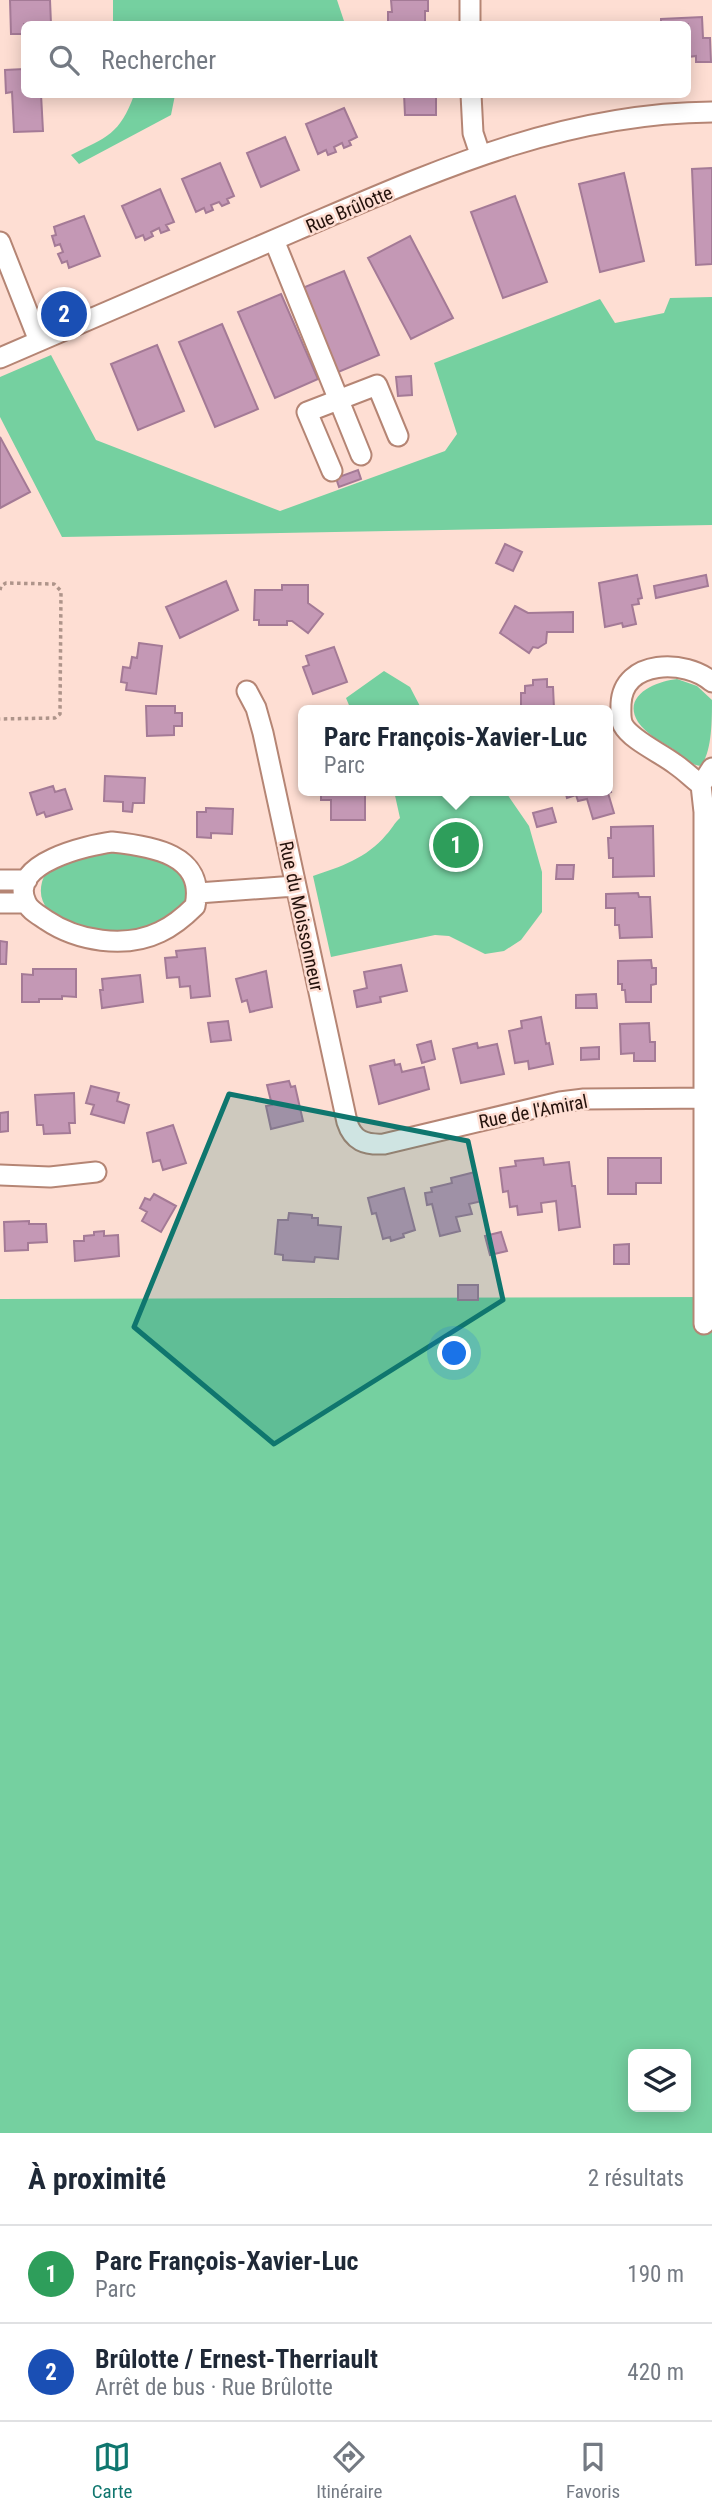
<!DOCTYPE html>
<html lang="fr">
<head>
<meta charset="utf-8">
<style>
	:root { --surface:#fff; --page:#f6f6f7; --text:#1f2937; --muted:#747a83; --line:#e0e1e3; --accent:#0f766e }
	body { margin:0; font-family:"Roboto Condensed",sans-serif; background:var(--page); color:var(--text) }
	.controls { position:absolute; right:21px; bottom:21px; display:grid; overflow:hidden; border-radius:10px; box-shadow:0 4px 18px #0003 }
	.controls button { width:63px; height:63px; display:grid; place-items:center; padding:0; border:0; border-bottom:2px solid var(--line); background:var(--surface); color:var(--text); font:35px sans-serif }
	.you { position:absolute; left:455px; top:1354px; width:24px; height:24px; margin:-18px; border:5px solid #fff; border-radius:50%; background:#1a73e8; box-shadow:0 0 0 10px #1a73e833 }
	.badge { display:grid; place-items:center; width:46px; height:46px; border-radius:50%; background:var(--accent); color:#fff; font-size:23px; font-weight:700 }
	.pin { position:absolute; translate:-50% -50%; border:4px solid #fff; box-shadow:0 2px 7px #0006 }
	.popup { position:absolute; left:298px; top:705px; width:315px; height:91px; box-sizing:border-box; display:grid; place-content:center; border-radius:10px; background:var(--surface); filter:drop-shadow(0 2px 5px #0005); font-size:23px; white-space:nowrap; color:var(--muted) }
	.popup b { font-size:26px; color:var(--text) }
	.popup::after { content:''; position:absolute; left:50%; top:100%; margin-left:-14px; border:14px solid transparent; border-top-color:var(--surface) }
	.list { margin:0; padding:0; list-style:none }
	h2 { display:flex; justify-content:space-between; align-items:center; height:91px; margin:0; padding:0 28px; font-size:30px }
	h2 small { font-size:23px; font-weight:400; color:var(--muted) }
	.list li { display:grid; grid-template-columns:46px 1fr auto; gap:21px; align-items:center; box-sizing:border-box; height:98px; padding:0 28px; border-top:2px solid var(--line) }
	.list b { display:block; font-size:26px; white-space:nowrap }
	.list p { margin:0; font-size:23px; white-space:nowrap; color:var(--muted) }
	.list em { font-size:23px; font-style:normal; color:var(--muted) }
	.icon { flex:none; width:38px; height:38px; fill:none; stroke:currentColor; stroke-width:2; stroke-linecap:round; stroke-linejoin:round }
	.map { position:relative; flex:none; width:712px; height:2133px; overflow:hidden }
	.search { position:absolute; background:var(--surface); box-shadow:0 4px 18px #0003; left:21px; right:21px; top:21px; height:77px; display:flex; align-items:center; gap:18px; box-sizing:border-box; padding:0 24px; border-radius:10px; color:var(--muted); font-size:26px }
	.sheet { height:287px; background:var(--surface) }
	nav { display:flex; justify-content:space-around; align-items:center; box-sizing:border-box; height:98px; border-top:2px solid var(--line); background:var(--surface); font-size:19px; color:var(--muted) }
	nav a { display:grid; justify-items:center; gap:4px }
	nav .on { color:var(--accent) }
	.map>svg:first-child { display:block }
	.green { fill:#75d0a0; fill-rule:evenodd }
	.building { fill:#c498b5; stroke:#a47a96; stroke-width:2 }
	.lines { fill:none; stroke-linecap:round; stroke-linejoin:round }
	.minor-casing { stroke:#b58574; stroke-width:23 }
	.path { stroke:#ae948a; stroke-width:3.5; stroke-dasharray:3.5 3.5; stroke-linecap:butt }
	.minor { stroke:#fff; stroke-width:19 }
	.marked { fill:#0f766e; fill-opacity:0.2; stroke:#0f766e; stroke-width:5; stroke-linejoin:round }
	.labels { text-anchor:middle; stroke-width:5; stroke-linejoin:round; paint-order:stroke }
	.street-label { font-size:19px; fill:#24120c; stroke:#feded3 }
</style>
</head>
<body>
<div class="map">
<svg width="712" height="2133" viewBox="0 0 712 2133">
	<rect width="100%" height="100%" fill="#feded3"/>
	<!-- green -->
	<path class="green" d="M113,0H337L345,24H113Z
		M134,95H175L171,115L79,164L71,155C107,137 120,134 134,95Z
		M712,297V525L62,537L0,417V377L51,355L96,440L280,511L445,451L457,434L434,363L600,299L615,323L664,313L670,298Z
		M384,671L410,687L422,710H351L346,698Z
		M677,679L697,686L712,700C712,721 712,751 701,766C690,765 682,756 673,749C662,742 646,734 638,722C621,695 657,681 677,679Z
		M394,791H505L529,826L542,872V912L521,940L504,951L485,954L449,936L435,935L331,957L313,876C340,867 367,858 386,835C392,829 394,823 400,818Z
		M127,849L172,865L188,884L186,904C174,915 161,924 145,929C114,938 30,929 42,882C44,874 52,866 59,862C79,852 104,852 127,849Z
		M712,1297V2133H0V1299ZM633,2054H686V2107H633Z"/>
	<!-- building -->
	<path class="building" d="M10,0H50L51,24H24V34H11Z
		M391,0H428V11H425V24H388V12H392Z
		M702,17L703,38H710L711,62H696V56L688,57V24H661V19Z
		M24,69V94H41L43,131L14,132L12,92L6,93L5,70Z
		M404,94H436V115H405Z
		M344,108L357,137L349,141L351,145L344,148L342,143L334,147L336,152L328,155L326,150L318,154L306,124Z
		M285,137L299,170L261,187L247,153Z
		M220,163L234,196L227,199L229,203L222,206L219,202L211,205L213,210L206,213L204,208L196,212L182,179Z
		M712,168V264L696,265L692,169Z
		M624,173L644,261L600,272L579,184Z
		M160,189L174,222L166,225L169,230L161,233L159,228L151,232L153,236L145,240L143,235L136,238L122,206Z
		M515,196L547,282L503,298L471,212Z
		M84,216L100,256L69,268L67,261L62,263L58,254L63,252L60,244L55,246L52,236L56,235L54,227Z
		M410,236L453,318L411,339L368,258Z
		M344,271L379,355L336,373L300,289Z
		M281,294L318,379L275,398L238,312Z
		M222,324L258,409L215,427L179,342Z
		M157,345L184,411L138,430L111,364Z
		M411,376L412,395L398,396L396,377Z
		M0,437L30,492L0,508Z
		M358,470L361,479L339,487L336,478Z
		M505,544L522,552L513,571L496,563Z
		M637,575L642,598L638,599L639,604L632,605L636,624L623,627L622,623L605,627L599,583Z
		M706,575L708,586L656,598L654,586Z
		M226,581L238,610L180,638L166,607Z
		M282,585H308V603L323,614L308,633L292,621H287V625H259V620H254L255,590H282Z
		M515,606L528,613L573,612V632H547L546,643L538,648L533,647L529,653L500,633Z
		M139,643L162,646L156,694L126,690L127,683L121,682L123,667L130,668L132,657L137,658Z
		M334,647L347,682L313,694L303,667L309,665L306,656Z
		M547,679V687H553L554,708H562V710H521V693H525V686L533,685V680Z
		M146,706H175V713H182V726H174V735L147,736Z
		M105,776L145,778L144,803H133L132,812L123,811V802L104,801Z
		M608,782L611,792L608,793L614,813L593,819L587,799L578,801L576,795L567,798L565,791H608Z
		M53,786L55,792L65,789L72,809L46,817L44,812L37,815L30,793Z
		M321,791H365V820H331V800H321Z
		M206,808L233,809L232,834L211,833V838L197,837V812H206Z
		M552,808L556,822L537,827L533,813Z
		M653,826L654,876L613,877V858H609L608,838H611V827Z
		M557,865H574L573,879H556Z
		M638,893L639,897H650L652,937L620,938L619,925H615V908H606V894Z
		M0,941L7,942L6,964H0Z
		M205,948L210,996L191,998L190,986L180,987L179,977L167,978L165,958L177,957L176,951Z
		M651,960L652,968H656V984L651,985V1002H626L625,990H622V984H618V961Z
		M401,965L407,991L380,997L381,1002L357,1007L354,991L367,988L364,972Z
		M33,969H76V997L62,996V999H39V1002H22V974L33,975Z
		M266,971L272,1007L250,1012L247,1000L242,1002L236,979Z
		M140,975L143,1002L102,1008L100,990H103L102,979Z
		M596,994L597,1008H576V995Z
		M541,1017L546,1044L549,1043L553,1064L529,1069L528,1061L515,1063L509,1031L522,1028L521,1021Z
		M228,1021L231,1040L211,1042L208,1023Z
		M649,1023L650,1042H655V1061H634V1053L621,1054L620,1024Z
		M431,1041L435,1059L422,1063L417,1045Z
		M477,1043L478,1048L497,1044L504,1074L461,1083L453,1049Z
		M599,1047V1059L581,1060V1048Z
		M394,1060L395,1065L400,1064L402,1072L424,1067L429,1089L379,1104L370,1066Z
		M289,1081L291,1087L295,1086L303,1121L271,1129L266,1106L272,1105L267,1085Z
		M91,1086L119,1093L117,1101L129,1105L124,1123L91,1114L94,1105L86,1103Z
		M74,1093L75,1123H69L70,1133L44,1134L43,1125H37L35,1095Z
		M8,1112V1131L0,1132V1113Z
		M173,1125L186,1163L163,1170L160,1160L153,1162L147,1133Z
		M543,1158L544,1165L569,1162L572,1186H575L580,1227L559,1230L556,1201L541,1203L542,1212L518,1215L517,1206L510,1207L508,1191L503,1192L500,1168L516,1166L515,1161Z
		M608,1158H661V1183H636V1194H608Z
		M475,1172L482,1201L469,1204L472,1214L456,1217L460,1231L440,1236L432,1204L427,1205L425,1193L432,1192L431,1188L452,1183L451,1178Z
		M404,1188L415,1230L403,1234L404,1237L391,1241L390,1237L383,1239L376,1213L372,1214L368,1198Z
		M154,1194L176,1206L161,1232L142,1221L147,1212L140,1208L145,1198L150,1200Z
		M289,1213L312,1215V1218H318V1225L341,1227L338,1259L315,1257L314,1262L283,1260V1255L275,1254L278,1220H288Z
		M29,1221V1224H46L47,1242L28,1243V1250L5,1251L4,1222Z
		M104,1231V1236L118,1235L119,1256L75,1261L74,1241H84V1236L94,1235V1232Z
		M501,1232L507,1251L490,1255L485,1236Z
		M629,1244V1264H614V1245Z
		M458,1285H478V1300H458Z"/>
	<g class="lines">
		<!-- minor casing -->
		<g class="minor-casing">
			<path id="minor" d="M470,0V24
				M471,94L473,133L480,154
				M274,240L361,455
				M0,242L39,341
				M0,358C99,315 198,273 297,230C433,172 561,113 712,112
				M332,471L307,412L377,385L398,436
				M712,682C686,659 623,659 621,704C621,710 620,719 623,725C631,740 661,753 675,764C684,770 692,778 701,785L712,768
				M247,691L256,708L263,733L347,1122C353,1141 365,1145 384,1144L560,1102L584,1099L712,1098
				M701,785L704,812V1324
				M112,842C151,846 206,854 195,906C185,916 173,926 160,932C125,949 77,941 46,920C39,915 29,910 26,902C7,863 89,845 112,842Z
				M0,880H27
				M198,893L295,886
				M0,903H26
				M0,1175L50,1177L96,1172"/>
		</g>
		<!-- path -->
		<path class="path" d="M0,590L1,586L6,583L54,584L61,591L60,714L55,718L0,719"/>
		<!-- minor -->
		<use href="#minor" class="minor"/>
	</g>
	<!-- marked area -->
	<path class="marked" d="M229,1094L468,1141L503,1300L274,1444L134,1327Z"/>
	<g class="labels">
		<!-- street labels -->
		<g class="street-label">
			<text transform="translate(349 209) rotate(-23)" y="7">Rue Brûlotte</text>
			<text transform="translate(302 916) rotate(78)" y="7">Rue du Moissonneur</text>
			<text transform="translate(533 1111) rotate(-11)" y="7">Rue de l'Amiral</text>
		</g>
	</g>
</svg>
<div class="controls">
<button><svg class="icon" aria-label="layers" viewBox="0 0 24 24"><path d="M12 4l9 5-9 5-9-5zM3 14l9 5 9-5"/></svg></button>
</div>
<div class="you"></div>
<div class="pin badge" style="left:456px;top:845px;background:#2e9e5b">1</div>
<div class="popup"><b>Parc François-Xavier-Luc</b>Parc</div>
<div class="pin badge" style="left:64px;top:314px;background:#1a4fb4">2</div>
<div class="search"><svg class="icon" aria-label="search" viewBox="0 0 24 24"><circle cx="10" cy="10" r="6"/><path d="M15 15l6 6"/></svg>Rechercher</div>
</div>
<section class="sheet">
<h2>À proximité<small>2 résultats</small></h2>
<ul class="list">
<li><span class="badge" style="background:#2e9e5b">1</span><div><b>Parc François-Xavier-Luc</b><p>Parc</p></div><em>190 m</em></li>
<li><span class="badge" style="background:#1a4fb4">2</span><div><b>Brûlotte / Ernest-Therriault</b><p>Arrêt de bus · Rue Brûlotte</p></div><em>420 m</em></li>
</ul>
</section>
<nav>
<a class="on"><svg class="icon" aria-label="map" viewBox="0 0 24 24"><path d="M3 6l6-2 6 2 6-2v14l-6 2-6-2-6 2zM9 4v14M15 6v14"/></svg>Carte</a>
<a><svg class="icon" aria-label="directions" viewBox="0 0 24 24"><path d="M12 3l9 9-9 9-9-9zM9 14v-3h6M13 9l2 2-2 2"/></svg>Itinéraire</a>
<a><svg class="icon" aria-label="saved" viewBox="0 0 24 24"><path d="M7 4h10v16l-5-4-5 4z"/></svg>Favoris</a>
</nav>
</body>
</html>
